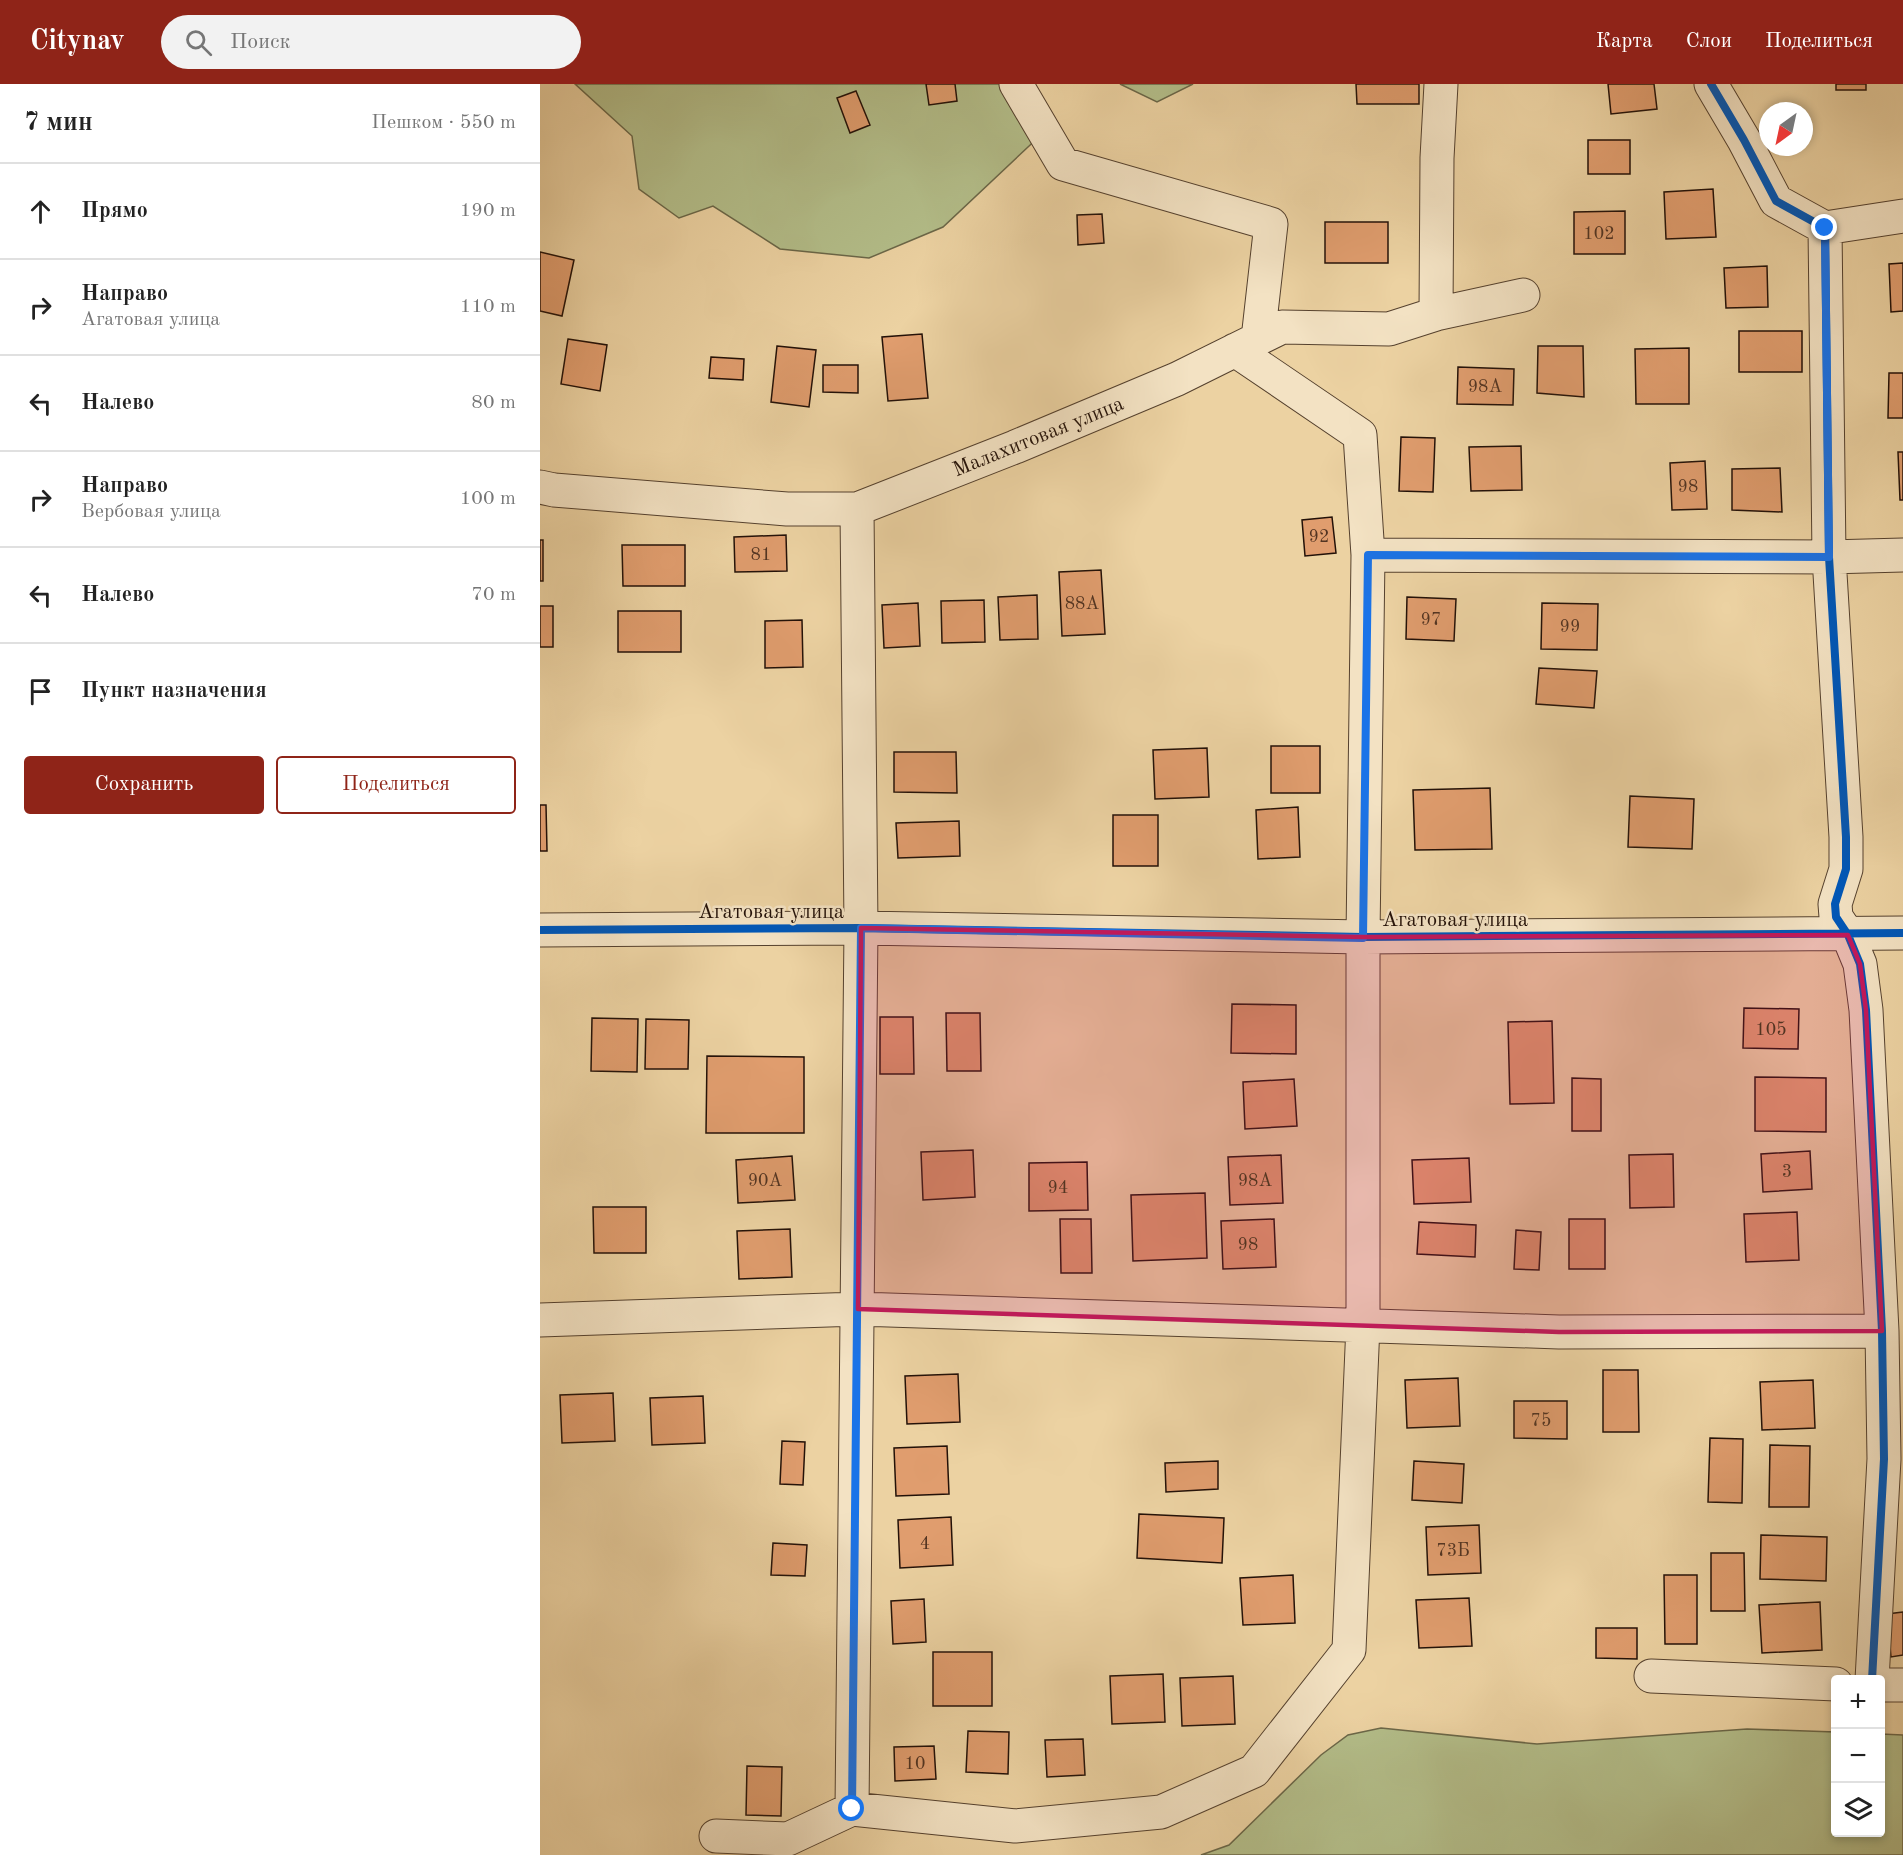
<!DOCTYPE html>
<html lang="ru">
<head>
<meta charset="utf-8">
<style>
	:root { --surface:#fff; --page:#f2f2f2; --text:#222; --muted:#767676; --line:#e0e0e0; --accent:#8f2418 }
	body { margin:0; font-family:"Old Standard TT",serif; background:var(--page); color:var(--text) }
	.controls { position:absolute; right:18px; bottom:18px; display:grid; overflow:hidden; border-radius:6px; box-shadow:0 3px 9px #0003 }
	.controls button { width:54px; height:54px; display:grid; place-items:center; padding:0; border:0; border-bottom:2px solid var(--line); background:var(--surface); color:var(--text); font:30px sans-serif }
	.compass { position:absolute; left:1219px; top:18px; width:54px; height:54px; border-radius:50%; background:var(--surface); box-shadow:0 3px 9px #0003; rotate:213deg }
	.stop { position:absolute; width:18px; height:18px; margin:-14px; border:4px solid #1a73e8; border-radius:50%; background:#fff }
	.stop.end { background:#1a73e8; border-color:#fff; box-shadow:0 2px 6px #0008 }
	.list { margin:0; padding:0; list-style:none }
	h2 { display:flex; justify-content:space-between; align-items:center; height:78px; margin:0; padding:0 24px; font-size:26px }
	h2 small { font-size:20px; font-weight:400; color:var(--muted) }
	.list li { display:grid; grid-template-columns:39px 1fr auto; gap:18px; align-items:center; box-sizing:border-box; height:96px; padding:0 24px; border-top:2px solid var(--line) }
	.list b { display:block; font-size:22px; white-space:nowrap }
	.list p { margin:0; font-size:20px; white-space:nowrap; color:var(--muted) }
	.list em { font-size:20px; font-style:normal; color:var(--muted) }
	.actions { display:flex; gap:12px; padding:18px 24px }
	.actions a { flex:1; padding:14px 0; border:2px solid var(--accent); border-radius:6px; text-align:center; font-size:21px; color:var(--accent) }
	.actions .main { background:var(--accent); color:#fff }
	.icon { flex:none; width:33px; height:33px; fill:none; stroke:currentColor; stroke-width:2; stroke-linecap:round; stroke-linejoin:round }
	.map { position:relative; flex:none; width:1363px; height:1771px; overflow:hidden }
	header { display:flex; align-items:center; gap:36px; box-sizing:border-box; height:84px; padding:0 30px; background:var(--accent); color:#fff }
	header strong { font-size:28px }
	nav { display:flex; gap:33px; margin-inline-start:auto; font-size:21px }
	.search { width:420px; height:54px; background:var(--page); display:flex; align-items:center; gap:15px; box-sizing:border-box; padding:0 21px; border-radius:33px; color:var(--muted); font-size:22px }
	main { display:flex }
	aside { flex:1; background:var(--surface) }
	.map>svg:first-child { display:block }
	.green { fill:#b3bd89; stroke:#6b6748; stroke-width:1.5 }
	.building { fill:#e09d6e; stroke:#231108; stroke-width:1.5 }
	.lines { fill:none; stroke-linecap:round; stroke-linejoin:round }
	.minor-casing { stroke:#55412e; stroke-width:35 }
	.minor { stroke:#f3e2c3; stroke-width:33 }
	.cycleway-casing { stroke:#f3e2c3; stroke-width:11 }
	.cycleway { stroke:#0057b8; stroke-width:8 }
	.route { stroke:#1a73e8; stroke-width:8 }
	.marked { fill:#c2185b; fill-opacity:0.2; stroke:#c2185b; stroke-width:4.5; stroke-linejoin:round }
	.labels { text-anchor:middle; stroke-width:5; stroke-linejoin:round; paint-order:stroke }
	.number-label { font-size:18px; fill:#523422 }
	.street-label { font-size:21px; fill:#231108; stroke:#f3e2c3 }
</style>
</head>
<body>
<header>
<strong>Citynav</strong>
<div class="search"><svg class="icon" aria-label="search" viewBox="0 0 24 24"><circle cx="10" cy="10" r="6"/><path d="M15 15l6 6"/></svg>Поиск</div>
<nav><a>Карта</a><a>Слои</a><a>Поделиться</a></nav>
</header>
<main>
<aside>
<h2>7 мин<small>Пешком · 550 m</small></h2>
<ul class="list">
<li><svg class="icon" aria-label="ahead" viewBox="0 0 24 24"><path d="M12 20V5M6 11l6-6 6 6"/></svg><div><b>Прямо</b></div><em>190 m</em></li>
<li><svg class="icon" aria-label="right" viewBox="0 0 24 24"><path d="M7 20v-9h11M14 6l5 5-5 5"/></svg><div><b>Направо</b><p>Агатовая улица</p></div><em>110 m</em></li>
<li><svg class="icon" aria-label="left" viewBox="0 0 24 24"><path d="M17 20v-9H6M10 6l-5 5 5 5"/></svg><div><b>Налево</b></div><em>80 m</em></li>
<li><svg class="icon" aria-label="right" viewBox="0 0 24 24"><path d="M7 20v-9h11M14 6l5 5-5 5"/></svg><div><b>Направо</b><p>Вербовая улица</p></div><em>100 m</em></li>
<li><svg class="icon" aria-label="left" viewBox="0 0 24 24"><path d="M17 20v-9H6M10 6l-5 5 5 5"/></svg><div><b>Налево</b></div><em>70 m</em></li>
<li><svg class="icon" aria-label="arrive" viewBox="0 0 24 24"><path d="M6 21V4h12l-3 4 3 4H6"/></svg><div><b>Пункт назначения</b></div></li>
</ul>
<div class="actions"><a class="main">Сохранить</a><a>Поделиться</a></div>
</aside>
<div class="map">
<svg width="1363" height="1771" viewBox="0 0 1363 1771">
	<rect width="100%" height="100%" fill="#ecd2a2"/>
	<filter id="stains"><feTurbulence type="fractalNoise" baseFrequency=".00333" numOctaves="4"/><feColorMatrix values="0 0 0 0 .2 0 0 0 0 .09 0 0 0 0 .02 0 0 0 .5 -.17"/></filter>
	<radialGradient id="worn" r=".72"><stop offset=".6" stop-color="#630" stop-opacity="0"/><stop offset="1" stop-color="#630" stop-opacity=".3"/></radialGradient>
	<!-- green -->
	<path class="green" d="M35,0H460L504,48L403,143L329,174L240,165L173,122L139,134L99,105L92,52Z
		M580,0H653L617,18Z
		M841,1644L997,1660L1207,1645L1295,1648L1296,1748H1340L1341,1650L1363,1651V1771H661L689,1761L781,1671L808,1651Z"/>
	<!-- building -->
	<path class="building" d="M386,0H415L417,17L389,21Z
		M816,0H879V20H817Z
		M1068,0H1114L1117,25L1071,30Z
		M1296,0H1326V6H1296Z
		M316,7L330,41L310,49L297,14Z
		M1048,56H1090V90H1048Z
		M1173,105L1176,153L1126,155L1124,108Z
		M1085,127V170H1034V128Z
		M562,130L564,159L538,161L537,131Z
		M785,138H848V179H785Z
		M0,168L34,176L22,232L0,227Z
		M1363,179V227L1351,228L1349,180Z
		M1227,182L1228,223L1186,224L1184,184Z
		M1199,247H1262V288H1199Z
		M382,250L388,314L348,317L342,253Z
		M28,255L67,261L60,307L21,300Z
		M237,262L276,266L269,323L231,318Z
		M998,262H1043L1044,313L997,309Z
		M1149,264V320H1096L1095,265Z
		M171,273L204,275L203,296L169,294Z
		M283,281H318V309L283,308Z
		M918,283L974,285L973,321L917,320Z
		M1349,289H1363V334H1348Z
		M861,353L895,354L893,408L859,407Z
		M981,362L982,406L931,407L929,363Z
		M1358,368H1363V416H1360Z
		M1165,377L1167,425L1132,426L1130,379Z
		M1240,384L1242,428L1192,426V385Z
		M792,433L796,469L765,472L762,436Z
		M246,451L247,487L195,488L194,453Z
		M0,456H3V497H0Z
		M82,461H145V502H83Z
		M561,486L565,550L522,552L519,488Z
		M497,511L498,555L460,556L458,513Z
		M867,513L916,515L914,557L866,555Z
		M444,516L445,558L402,559L401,517Z
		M378,519L380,562L344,564L342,521Z
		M1002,519L1058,520L1057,566L1001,565Z
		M0,522H13V563H0Z
		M78,527H141V568H78Z
		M262,536L263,583L225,584V537Z
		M999,584L1057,587L1054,624L996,620Z
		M731,662H780V709H731Z
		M667,664L669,713L615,715L613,666Z
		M354,668H416L417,709L354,708Z
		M950,704L952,765L875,766L873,706Z
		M1090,712L1154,715L1152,765L1088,763Z
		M0,721H6L7,767H0Z
		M758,723L760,773L718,775L716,726Z
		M573,731H618V782H573Z
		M419,737L420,772L358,774L356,739Z
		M692,920L756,921V970L691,969Z
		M1204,924L1259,925L1258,965L1203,964Z
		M406,929H440L441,987H407Z
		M340,933H373L374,990H340Z
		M52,934L98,935L97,988L51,987Z
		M106,935L149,936L148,985H105Z
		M1012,937L1014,1019L970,1020L968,938Z
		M167,972L264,973V1049H166Z
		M1215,993L1286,994V1048L1215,1047Z
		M1032,994L1061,995V1047H1032Z
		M754,995L757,1042L705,1045L703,998Z
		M433,1066L435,1113L383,1116L381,1068Z
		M1270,1067L1272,1105L1223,1108L1221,1070Z
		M1133,1070L1134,1123L1090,1124L1089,1071Z
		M741,1071L743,1119L690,1121L688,1073Z
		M252,1072L255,1116L198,1119L196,1076Z
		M929,1074L931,1118L874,1120L872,1076Z
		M547,1078L548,1126L489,1127V1079Z
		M665,1109L667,1174L593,1177L591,1111Z
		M53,1123H106V1169H54Z
		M1257,1128L1259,1176L1206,1178L1204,1130Z
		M520,1135H551L552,1189H521Z
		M734,1135L736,1183L683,1185L681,1137Z
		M1029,1135H1065V1185H1029Z
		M879,1138L936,1141L935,1173L877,1170Z
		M250,1145L252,1193L199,1195L197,1147Z
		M976,1146L1001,1148L999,1186L974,1185Z
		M1063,1286H1098L1099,1348H1063Z
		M418,1290L420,1338L367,1340L365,1292Z
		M918,1294L920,1342L867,1344L865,1296Z
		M1273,1296L1275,1344L1222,1346L1220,1298Z
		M73,1309L75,1357L22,1359L20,1311Z
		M163,1312L165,1359L112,1361L110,1314Z
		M974,1317H1027V1355L974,1354Z
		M1170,1354L1203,1355L1202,1419L1168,1418Z
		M242,1357L265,1358L263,1401L240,1400Z
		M1230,1361L1270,1362L1269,1423H1229Z
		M407,1362L409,1410L356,1412L354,1364Z
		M678,1377V1405L626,1408L625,1379Z
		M874,1377L924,1380L922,1419L872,1416Z
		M599,1430L684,1434L682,1479L597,1474Z
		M411,1433L413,1481L360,1484L358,1436Z
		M939,1441L941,1489L888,1491L886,1443Z
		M1221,1451L1287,1453L1286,1497L1220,1495Z
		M233,1459L267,1461L265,1492L231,1491Z
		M1171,1469H1204L1205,1527H1171Z
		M753,1491L755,1539L703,1541L700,1494Z
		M1124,1491H1157V1560H1125Z
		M929,1514L932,1562L879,1564L876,1516Z
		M384,1515L386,1558L353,1560L351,1517Z
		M1280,1518L1282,1566L1222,1569L1219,1521Z
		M1363,1528V1571L1351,1573L1347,1530Z
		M1056,1544H1097V1575L1056,1574Z
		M393,1568H452V1622H393Z
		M623,1590L625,1638L572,1640L570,1592Z
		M693,1592L695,1640L642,1642L640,1594Z
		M428,1647L469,1648L468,1690L426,1688Z
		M543,1655L545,1691L507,1693L505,1656Z
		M394,1662L396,1695L355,1697L354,1663Z
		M207,1682L242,1683L241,1732L206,1731Z"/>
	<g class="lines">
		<!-- minor casing -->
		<g class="minor-casing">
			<path id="minor" d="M476,0L523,80L731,140L718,255
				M1171,0L1204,56L1236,117L1285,144L1289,473L1306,753V785L1295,820L1296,833L1308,851L1320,880L1326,926L1342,1247L1344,1375L1332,1596
				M1285,144L1363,132
				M896,230L897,74L901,0
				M0,403L14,406L247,425H317L475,363L637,295L742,243L849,245L896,230L983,211
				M828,471L1289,473L1363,471
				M0,846L321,844L823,853L1363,849
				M0,1236L318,1225L1019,1248L1342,1247
				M1111,1592L1296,1600
				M1340,1601H1363
				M312,1725L321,844L317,425
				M176,1752L248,1755L312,1725L475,1742L621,1728L714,1687L809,1566L823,1241V853L828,471L820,351L695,266"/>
		</g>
		<!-- minor -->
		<use href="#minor" class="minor"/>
		<!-- cycleway casing -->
		<g class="cycleway-casing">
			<path id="cycleway" d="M1171,0L1204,56L1236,117L1285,144L1289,473L1306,753V785L1295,820L1296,833L1308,851L1320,880L1326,926L1342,1247L1344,1375L1332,1596
				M0,846L321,844L823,853L1363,849"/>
		</g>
		<!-- cycleway -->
		<use href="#cycleway" class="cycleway"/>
	</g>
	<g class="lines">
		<!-- route -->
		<path class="route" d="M312,1725L321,844L823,854L828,471L1289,473L1285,144"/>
	</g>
	<!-- marked area -->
	<path class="marked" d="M321,844L823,853L1308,851L1320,880L1326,926L1342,1247L1019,1248L318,1225Z"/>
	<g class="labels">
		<!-- number labels -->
		<g class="number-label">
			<text x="1059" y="155">102</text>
			<text x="945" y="308">98А</text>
			<text x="1148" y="408">98</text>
			<text x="779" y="458">92</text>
			<text x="221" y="476">81</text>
			<text x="542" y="525">88А</text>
			<text x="891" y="541">97</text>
			<text x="1030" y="548">99</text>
			<text x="1231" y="951">105</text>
			<text x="1247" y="1093">3</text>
			<text x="225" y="1102">90А</text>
			<text x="715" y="1102">98А</text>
			<text x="518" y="1109">94</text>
			<text x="708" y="1166">98</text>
			<text x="1001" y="1342">75</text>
			<text x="385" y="1465">4</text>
			<text x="913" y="1472">73Б</text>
			<text x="375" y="1685">10</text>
		</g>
		<!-- street labels -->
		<g class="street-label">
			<text transform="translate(498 352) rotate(-22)" y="7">Малахитовая улица</text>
			<text x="231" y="834">Агатовая улица</text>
			<text x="915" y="842">Агатовая улица</text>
		</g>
	</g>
	<rect width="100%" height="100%" filter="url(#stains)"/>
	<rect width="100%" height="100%" fill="url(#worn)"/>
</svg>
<div class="controls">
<button>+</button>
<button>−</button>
<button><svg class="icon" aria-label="layers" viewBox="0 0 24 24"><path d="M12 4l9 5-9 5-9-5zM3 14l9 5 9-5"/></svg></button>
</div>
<svg class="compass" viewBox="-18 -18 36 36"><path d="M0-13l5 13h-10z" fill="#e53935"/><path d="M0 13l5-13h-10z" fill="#767676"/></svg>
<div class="stop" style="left:312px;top:1725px"></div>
<div class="stop end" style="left:1285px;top:144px"></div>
</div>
</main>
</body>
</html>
